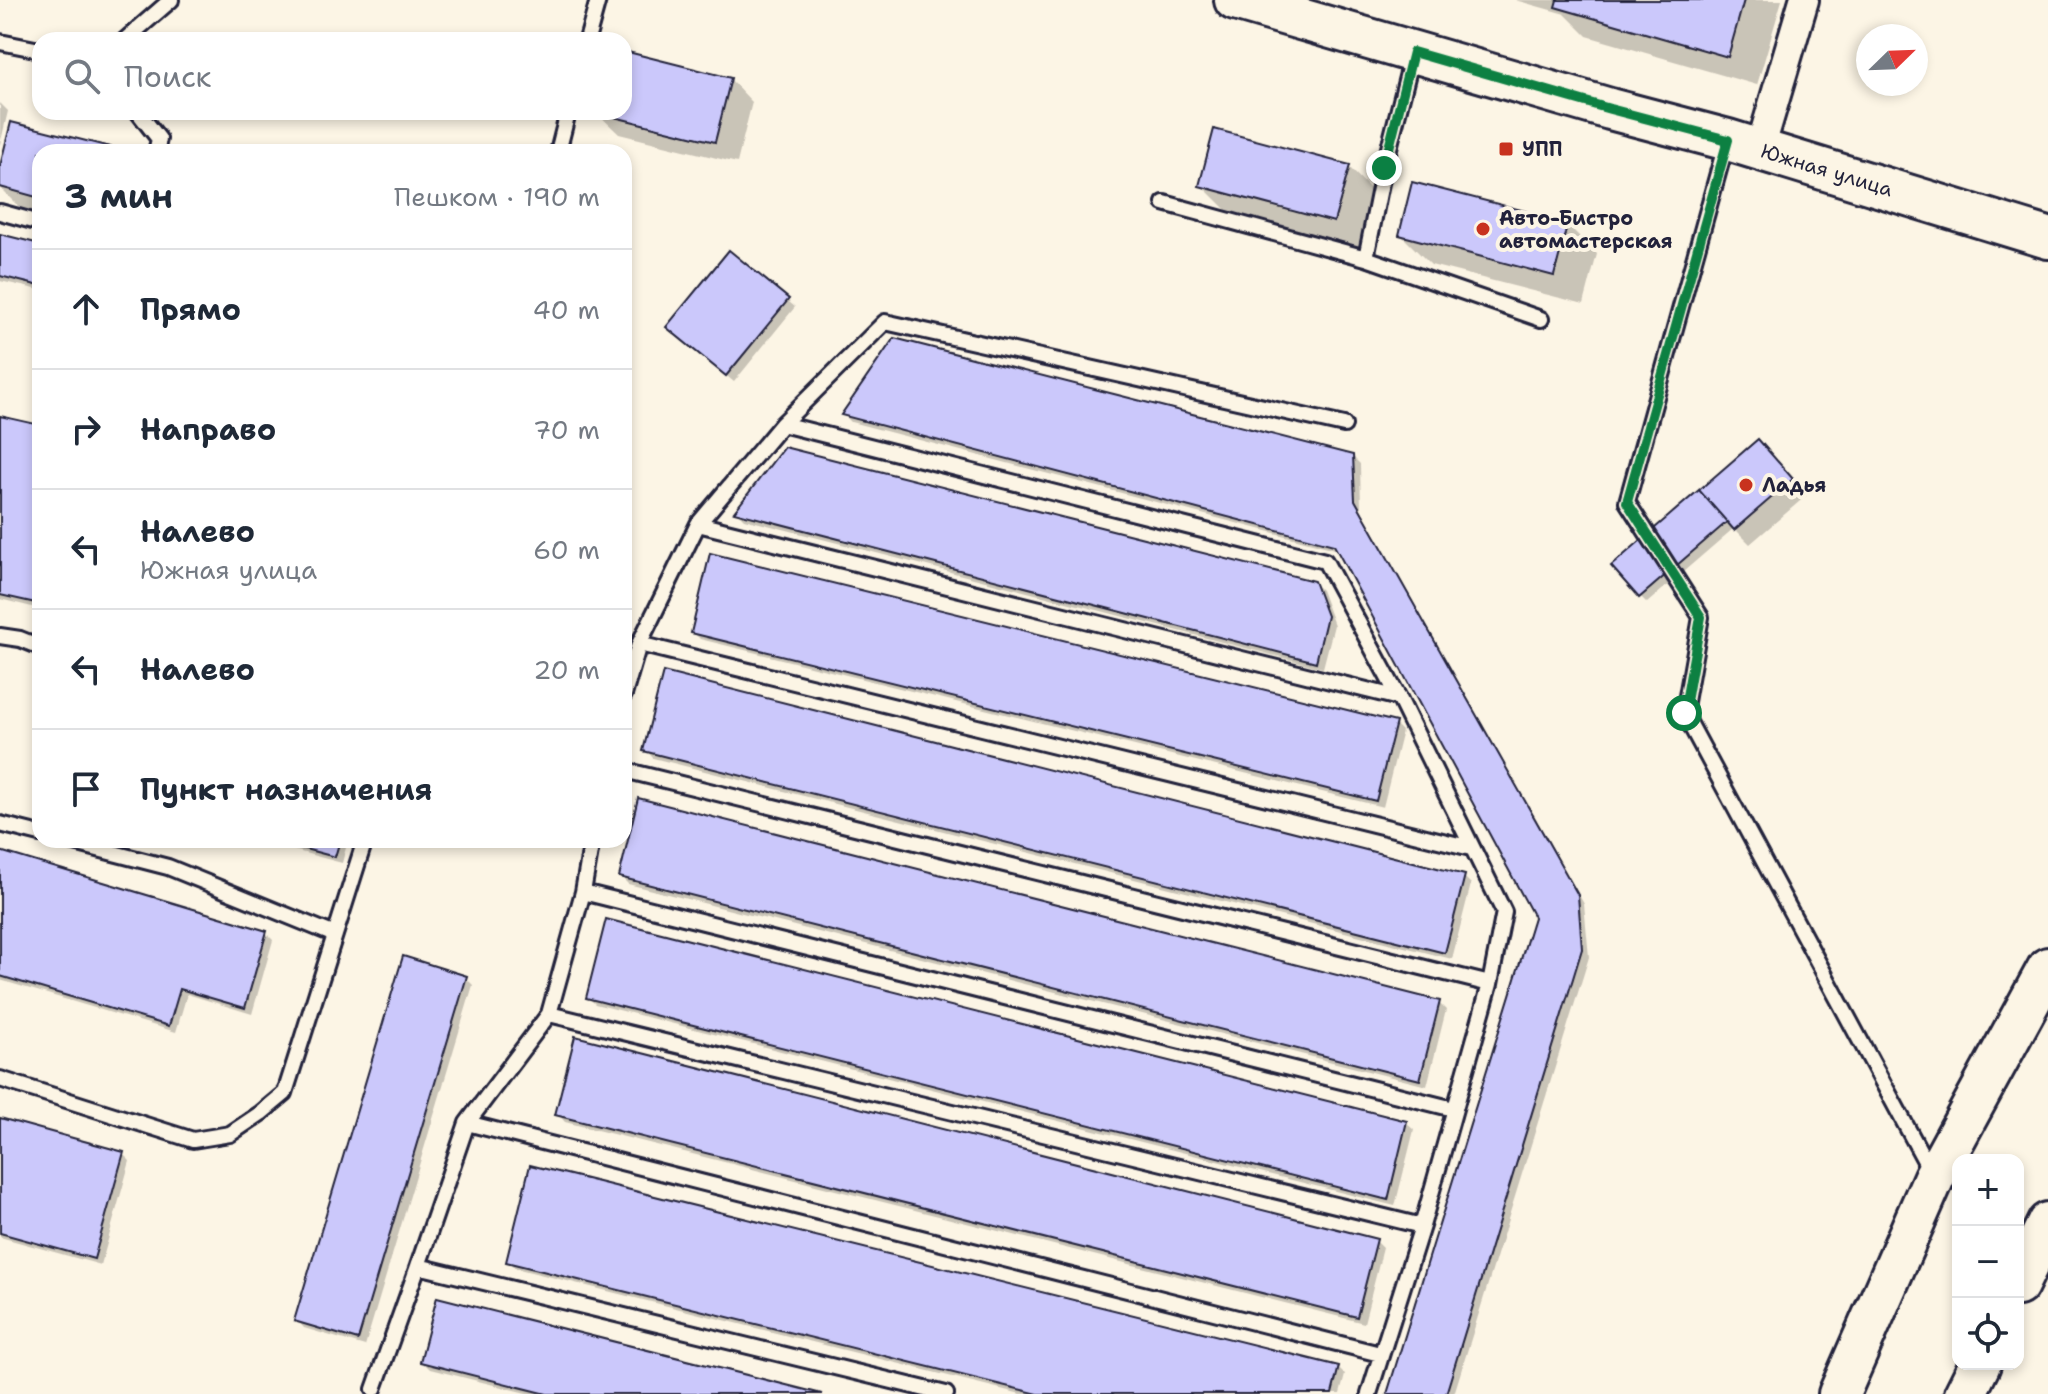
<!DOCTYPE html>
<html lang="ru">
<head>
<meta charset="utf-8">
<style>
	:root { --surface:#fff; --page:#f2f2f3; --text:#1f2937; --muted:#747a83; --line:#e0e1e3 }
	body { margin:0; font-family:"Shantell Sans",sans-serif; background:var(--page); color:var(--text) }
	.controls { position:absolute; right:24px; bottom:24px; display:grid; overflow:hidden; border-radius:16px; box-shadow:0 4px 12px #0003 }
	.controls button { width:72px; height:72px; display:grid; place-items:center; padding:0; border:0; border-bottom:2px solid var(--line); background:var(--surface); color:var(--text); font:40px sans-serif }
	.compass { position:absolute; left:1856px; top:24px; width:72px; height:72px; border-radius:50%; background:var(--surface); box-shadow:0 4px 12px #0003; rotate:67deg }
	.stop { position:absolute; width:24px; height:24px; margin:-18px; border:6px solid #0b8043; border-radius:50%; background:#fff }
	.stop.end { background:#0b8043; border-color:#fff; box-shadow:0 2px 8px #0008 }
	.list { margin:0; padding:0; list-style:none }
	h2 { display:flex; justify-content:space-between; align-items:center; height:104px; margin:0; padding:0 32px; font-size:34px }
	h2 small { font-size:26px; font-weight:400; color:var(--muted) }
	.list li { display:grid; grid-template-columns:52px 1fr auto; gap:24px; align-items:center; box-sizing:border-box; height:120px; padding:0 32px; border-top:2px solid var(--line) }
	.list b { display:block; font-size:30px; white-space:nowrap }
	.list p { margin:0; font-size:26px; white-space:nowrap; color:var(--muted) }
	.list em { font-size:26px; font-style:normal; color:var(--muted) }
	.icon { flex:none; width:44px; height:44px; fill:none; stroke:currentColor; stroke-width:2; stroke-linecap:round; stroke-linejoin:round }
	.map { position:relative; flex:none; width:2048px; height:1394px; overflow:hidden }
	.search { position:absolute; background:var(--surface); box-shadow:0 4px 12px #0003; left:32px; top:32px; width:600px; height:88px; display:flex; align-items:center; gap:20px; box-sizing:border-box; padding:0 28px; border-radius:24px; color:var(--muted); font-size:30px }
	.panel { position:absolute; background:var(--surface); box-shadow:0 4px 12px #0003; left:32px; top:144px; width:600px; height:704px; border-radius:24px }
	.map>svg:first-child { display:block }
	.shadow { fill:#0003 }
	.building { fill:#cbc8fb; stroke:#22223b; stroke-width:2 }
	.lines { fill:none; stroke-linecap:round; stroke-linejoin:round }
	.service-casing { stroke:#22223b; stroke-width:20 }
	.minor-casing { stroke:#22223b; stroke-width:34 }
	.secondary-casing { stroke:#22223b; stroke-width:46 }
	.service { stroke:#fcf5e5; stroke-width:14 }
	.minor { stroke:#fcf5e5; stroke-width:28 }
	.secondary { stroke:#fcf5e5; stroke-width:40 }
	.route { stroke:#0b8043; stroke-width:10 }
	.poi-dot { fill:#c8321e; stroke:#fcf5e5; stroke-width:3 }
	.labels { text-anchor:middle; stroke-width:8; stroke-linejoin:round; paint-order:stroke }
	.poi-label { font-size:20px; font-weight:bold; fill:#22223b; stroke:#fcf5e5; text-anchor:start }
	.street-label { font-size:20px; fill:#22223b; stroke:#fcf5e5 }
</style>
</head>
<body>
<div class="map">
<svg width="2048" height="1394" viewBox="0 0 2048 1394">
	<rect width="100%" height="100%" fill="#fcf5e5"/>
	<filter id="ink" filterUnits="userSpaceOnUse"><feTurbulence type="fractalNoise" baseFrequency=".0125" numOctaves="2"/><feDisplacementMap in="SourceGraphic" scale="16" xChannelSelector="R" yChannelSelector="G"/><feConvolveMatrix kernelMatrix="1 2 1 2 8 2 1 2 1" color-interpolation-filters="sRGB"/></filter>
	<g filter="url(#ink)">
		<!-- shadow -->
		<path class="shadow" d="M1515,0H1782L1757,85L1587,36L1565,14Z
			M624,53L730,79L752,102L737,163L619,134L596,112H624Z
			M0,103L8,111L0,145Z
			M12,125L120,152H40V214L20,208L0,188V174Z
			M1349,167L1378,197L1364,251L1231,215L1201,185Z
			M1567,224L1597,254L1584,304L1431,265L1401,235Z
			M0,236L40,246V290L0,281Z
			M729,252L795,307L734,382L676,334Z
			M624,387L631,394L624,409Z
			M844,415L1352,456L1360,464L1361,509L1584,904L1589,957L1454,1394H1389L1536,916L1339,550L851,422Z
			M0,418L40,427V609L0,599Z
			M1773,457L1807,495L1750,544L1734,528L1647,603L1640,596Z
			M737,512L1313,582L1321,590L1334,625L1323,668L744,519Z
			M693,632L1395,724L1402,731L1383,807L700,639Z
			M646,750L1464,877L1471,884L1452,959L653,758Z
			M256,840H348L342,863Z
			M0,853L266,933L273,940L252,1014L187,994L176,1032L0,980Z
			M621,877L1439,1003L1446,1010L1427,1086L628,884Z
			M466,978L473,985L365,1346L304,1328L297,1320Z
			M588,997L1406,1123L1414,1130L1395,1206L595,1004Z
			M558,1114L1376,1241L1383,1248L1364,1323L565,1122Z
			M0,1120L123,1154L130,1161L101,1265L0,1237Z
			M508,1261L1338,1368L1345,1375L1340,1394H1021L515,1268Z
			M423,1362L814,1394H530L430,1369Z"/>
		<!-- building -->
		<path class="building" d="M1557,0H1744L1728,57L1555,7Z
			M624,51L731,78L715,142L594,112H624Z
			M11,122L126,151V152H40V198L0,187V166Z
			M1214,129L1350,165L1334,222L1199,186Z
			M1412,182L1568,222L1554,276L1399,235Z
			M0,234L40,244V286L0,276Z
			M729,250L789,299L726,376L666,327Z
			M894,338L1353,455L1355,500L1578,895L1582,949L1446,1394H1387L1534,917L1334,545L841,415Z
			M0,416L40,425V604L0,595Z
			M1758,439L1793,479L1734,530L1699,490Z
			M784,447L1314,581L1327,616L1316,662L734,512Z
			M1699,490L1727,522L1639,598L1611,566Z
			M710,553L1396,722L1376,801L691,633Z
			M663,672L1465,875L1445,953L643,751Z
			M638,798L1440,1001L1420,1080L619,877Z
			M271,840H340L335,857Z
			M0,851L267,931L245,1008L180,989L169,1026L0,976Z
			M606,919L1407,1121L1388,1200L586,998Z
			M403,956L467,976L358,1340L294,1321Z
			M575,1036L1377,1239L1357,1317L555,1115Z
			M0,1118L124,1152L94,1259L0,1233Z
			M530,1165L1339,1366L1332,1394H1038L506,1262Z
			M437,1297L822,1394H547L420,1362Z"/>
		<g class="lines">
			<!-- service casing -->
			<g class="service-casing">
				<path id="service" d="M125,40L171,0
					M587,40L598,0
					M0,42L40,50
					M1413,53L1384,168L1366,258L1541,319
					M138,112L159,139L156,152
					M1726,144L1627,502L1701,617L1684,713L1931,1172
					M558,152L568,112
					M1164,203L1366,258
					M0,212L40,223
					M782,424L1325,561L1399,698L1504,912L1490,984L1422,1226L1369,1394
					M698,524L1399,698
					M0,636L20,639L40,647
					M639,644L1471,848
					M624,695L639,644L698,524L782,424L885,322L1344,425
					M624,770L1490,984
					M0,824L40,834
					M63,840L168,867L335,935
					M592,840L583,892L549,1014L467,1123L418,1266L946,1394
					M583,892L1454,1109
					M549,1014L1422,1226
					M0,1079L193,1140L230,1134L261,1113L285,1093L365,840
					M467,1123L1380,1354
					M374,1389L418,1266"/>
			</g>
			<!-- minor casing -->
			<g class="minor-casing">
				<path id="minor" d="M1760,149L1804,0"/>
			</g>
			<!-- secondary casing -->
			<g class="secondary-casing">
				<path id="secondary" d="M1235,0L1610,109L1728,140L2048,238
					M2018,1285L2048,1223
					M1839,1394L1934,1177L2048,968
					M1965,1394L1980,1364"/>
			</g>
			<!-- service -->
			<use href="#service" class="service"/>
			<!-- minor -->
			<use href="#minor" class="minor"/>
			<!-- secondary -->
			<use href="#secondary" class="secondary"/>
		</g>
	</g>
	<g class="lines" filter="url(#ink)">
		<!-- route -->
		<path class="route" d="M1384,168L1413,52L1610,109L1728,140L1627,502L1701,617L1684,713"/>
	</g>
	<!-- markers -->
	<g class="poi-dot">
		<rect x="1498" y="141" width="16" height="16" rx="4"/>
		<circle cx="1483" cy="229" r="8"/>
		<circle cx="1746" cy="485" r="8"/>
	</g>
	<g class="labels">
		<!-- poi labels -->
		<g class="poi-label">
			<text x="1522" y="156">УПП</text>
			<text x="1499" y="225">Авто-Бистро<tspan x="1499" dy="23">автомастерская</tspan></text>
			<text x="1762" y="492">Ладья</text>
		</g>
		<!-- street labels -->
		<g class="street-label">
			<text transform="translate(1827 170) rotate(17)" y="7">Южная улица</text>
		</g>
	</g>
</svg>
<div class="controls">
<button>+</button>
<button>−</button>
<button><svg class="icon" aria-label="locate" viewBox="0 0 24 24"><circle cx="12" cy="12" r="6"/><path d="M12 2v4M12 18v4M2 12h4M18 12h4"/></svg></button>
</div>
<svg class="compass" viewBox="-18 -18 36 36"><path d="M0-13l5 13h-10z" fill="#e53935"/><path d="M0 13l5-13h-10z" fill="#747a83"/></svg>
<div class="stop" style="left:1684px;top:713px"></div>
<div class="stop end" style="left:1384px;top:168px"></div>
<div class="search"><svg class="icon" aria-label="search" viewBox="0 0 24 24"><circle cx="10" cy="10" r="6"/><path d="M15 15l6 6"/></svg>Поиск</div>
<section class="panel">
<h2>3 мин<small>Пешком · 190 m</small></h2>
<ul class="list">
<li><svg class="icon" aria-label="ahead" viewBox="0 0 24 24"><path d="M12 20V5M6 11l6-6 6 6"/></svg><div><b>Прямо</b></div><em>40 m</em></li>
<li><svg class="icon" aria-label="right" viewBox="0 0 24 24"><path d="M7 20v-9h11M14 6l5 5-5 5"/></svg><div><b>Направо</b></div><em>70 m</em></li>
<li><svg class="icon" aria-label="left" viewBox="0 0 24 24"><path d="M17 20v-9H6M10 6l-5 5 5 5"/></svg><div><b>Налево</b><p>Южная улица</p></div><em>60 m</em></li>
<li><svg class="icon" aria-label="left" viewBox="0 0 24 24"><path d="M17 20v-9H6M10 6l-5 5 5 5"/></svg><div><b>Налево</b></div><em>20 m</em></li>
<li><svg class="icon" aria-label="arrive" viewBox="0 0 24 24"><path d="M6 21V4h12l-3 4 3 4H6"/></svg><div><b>Пункт назначения</b></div></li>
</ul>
</section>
</div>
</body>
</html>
